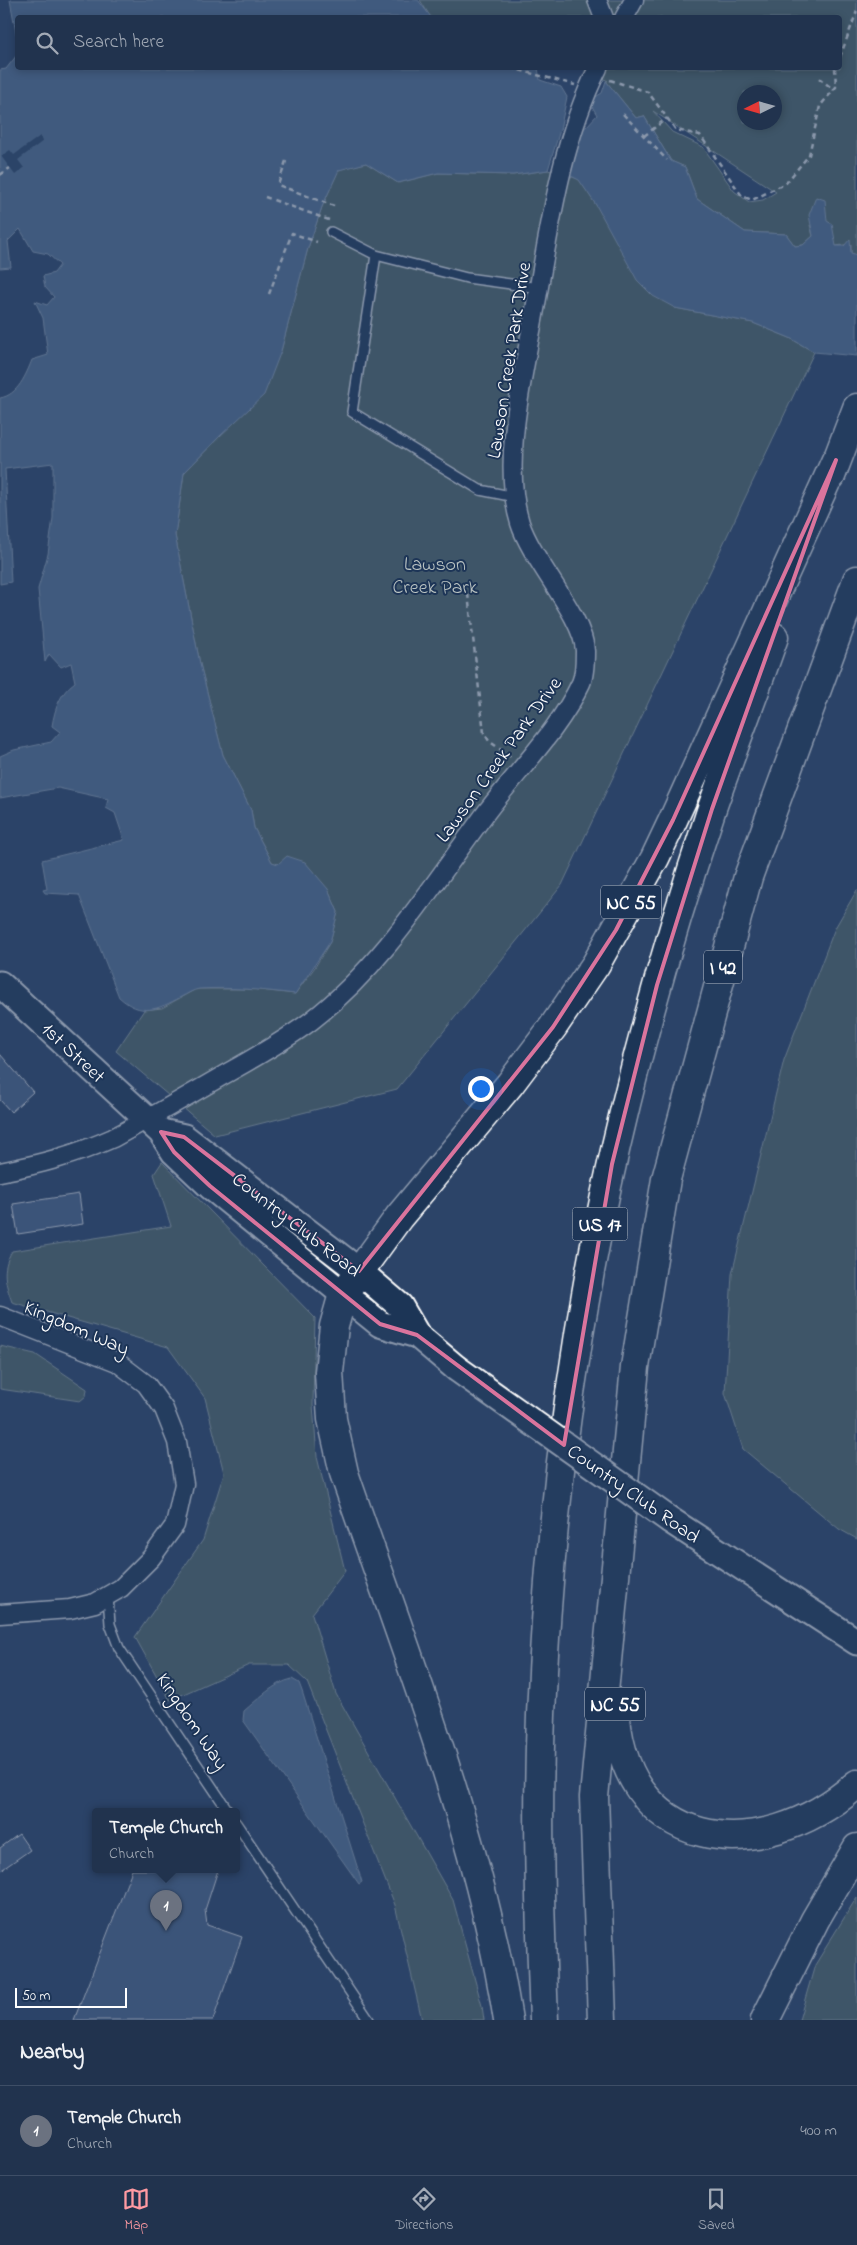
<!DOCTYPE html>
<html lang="en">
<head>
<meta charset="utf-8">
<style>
	:root { --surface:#21334e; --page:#293b55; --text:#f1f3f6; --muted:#a2aab6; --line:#3e4e66; --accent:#ff9aa2 }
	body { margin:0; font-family:"Indie Flower",sans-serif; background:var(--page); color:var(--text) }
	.compass { position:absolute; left:737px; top:85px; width:45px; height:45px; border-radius:50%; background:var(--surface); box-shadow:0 2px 8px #0003; rotate:265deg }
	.scale { position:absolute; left:15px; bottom:12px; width:112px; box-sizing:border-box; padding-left:5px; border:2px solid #fff; border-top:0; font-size:14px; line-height:18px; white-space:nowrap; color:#fff; -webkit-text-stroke:4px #1d3557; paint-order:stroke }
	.you { position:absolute; left:480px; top:1088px; width:18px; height:18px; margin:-12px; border:4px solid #fff; border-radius:50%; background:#1a73e8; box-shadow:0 0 0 8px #1a73e833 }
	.badge { display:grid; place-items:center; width:32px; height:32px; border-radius:50%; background:var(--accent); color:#fff; font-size:16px; font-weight:700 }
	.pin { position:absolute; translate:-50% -41px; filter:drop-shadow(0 1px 2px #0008) }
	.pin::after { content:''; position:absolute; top:26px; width:18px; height:15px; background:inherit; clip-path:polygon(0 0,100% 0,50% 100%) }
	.popup { position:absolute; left:92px; top:1808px; width:148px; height:65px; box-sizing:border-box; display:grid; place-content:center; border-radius:5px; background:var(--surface); filter:drop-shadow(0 1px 4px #0005); font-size:16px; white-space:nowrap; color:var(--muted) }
	.popup b { font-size:19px; color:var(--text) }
	.popup::after { content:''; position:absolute; left:50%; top:100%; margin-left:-10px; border:10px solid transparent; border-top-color:var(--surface) }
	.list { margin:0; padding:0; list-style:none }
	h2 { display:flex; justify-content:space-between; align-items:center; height:65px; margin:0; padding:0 20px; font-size:21px }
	h2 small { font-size:16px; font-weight:400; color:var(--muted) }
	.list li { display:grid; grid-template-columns:32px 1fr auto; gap:15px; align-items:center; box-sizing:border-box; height:90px; padding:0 20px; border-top:1px solid var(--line) }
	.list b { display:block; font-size:19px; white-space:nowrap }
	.list p { margin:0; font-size:16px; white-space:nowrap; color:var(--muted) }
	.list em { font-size:16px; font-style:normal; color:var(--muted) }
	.icon { flex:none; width:28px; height:28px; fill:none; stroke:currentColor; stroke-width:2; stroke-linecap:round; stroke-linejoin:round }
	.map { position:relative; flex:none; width:857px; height:2020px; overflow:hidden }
	.search { position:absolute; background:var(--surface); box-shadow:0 2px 8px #0003; left:15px; right:15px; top:15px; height:55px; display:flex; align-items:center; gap:12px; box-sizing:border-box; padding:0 18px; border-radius:5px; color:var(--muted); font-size:19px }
	.sheet { height:155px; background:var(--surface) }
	nav { display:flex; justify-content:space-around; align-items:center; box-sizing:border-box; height:70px; border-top:1px solid var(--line); background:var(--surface); font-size:14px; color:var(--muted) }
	nav a { display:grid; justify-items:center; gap:2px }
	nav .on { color:var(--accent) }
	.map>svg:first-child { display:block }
	.green { fill:#566c68; stroke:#aab6b4; fill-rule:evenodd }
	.water { fill:#5a7799; stroke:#9cadc2 }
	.pier { fill:#2c4468 }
	.building { fill:#50678e; stroke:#fff }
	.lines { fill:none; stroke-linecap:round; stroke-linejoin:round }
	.service-casing { stroke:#fff; stroke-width:12 }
	.minor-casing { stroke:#fff; stroke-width:21 }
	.secondary-casing { stroke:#fff; stroke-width:29 }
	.motorway-casing { stroke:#fff; stroke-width:31 }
	.path { stroke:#fff; stroke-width:2.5; stroke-dasharray:5 4; stroke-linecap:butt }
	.service { stroke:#1d3557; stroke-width:9 }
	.minor { stroke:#1d3557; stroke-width:18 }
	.secondary { stroke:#1d3557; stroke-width:25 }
	.motorway { stroke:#1d3557; stroke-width:28 }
	.secondary-bridge-casing { stroke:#fff; stroke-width:29; stroke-linecap:butt }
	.secondary-bridge { stroke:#1d3557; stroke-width:25 }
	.marked { fill:none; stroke:#da749d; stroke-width:4; stroke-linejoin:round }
	.labels { text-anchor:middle; stroke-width:4; stroke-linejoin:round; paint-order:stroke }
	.shield { fill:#1d3557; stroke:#bbc2cd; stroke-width:1 }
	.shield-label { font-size:19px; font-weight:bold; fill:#fff }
	.street-label { font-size:20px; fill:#fff; stroke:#1d3557 }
	.park-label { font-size:20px; fill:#bbc4c3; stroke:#1d3557 }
</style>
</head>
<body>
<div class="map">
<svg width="857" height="2020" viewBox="0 0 857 2020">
	<rect width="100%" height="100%" fill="#2c4468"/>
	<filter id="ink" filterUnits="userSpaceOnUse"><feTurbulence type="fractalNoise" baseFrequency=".02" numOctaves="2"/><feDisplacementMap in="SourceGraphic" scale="10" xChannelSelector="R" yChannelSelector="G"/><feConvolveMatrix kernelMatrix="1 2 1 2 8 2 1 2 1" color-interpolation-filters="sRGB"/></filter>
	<g filter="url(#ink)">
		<!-- green -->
		<path class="green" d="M420,0H857V255L851,253V244L836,246L810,225L813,236L803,245L795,246L786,234L745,232L697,199L685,167L671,161L644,116L636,118L606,81H608L584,68H840V18H431ZM744,92H774V122H744ZM653,111L776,192L763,200L749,202L734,191L703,147L672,132Z
			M366,163L398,183L438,173L513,175L548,170L579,179L596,205L675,308L753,323L790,338L814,352L562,885L397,1089L215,1135L116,1051L144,1010L162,1008L196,989H251L295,994L315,967L330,942L338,912L328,889L278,864L272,862L254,828L251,810L223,755L200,664L175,535L184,473L220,436L281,351L308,248L322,207L339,169Z
			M857,890V1539L839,1529L743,1449L725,1393L732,1274L784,1060L835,928Z
			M162,1162L315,1318L313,1405L317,1457L345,1571L312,1614L336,1694L453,1900L482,2006L484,2020H422L395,1905L307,1682L289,1665H249L170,1700L135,1637L203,1540L224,1473L205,1398L168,1347L12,1302C5,1282 1,1270 12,1251L171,1226L154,1174Z
			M0,1346L35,1354L87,1389L86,1396L80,1401L0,1389Z
			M857,1897V2020H799L815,1965Z"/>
		<!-- water -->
		<path class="water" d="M10,0H418L431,17L18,18L17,38Z
			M17,55L18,68H538L540,80L561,87L567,97L560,130L548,170L513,175L438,173L398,183L366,163L339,170L322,207L308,248L281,351L264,395L220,436L184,473L175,535L200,664L223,755L251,810L254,828L272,862L278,864L287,856L305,862L328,889L338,912L330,942L295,994C263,990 231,987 199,989C193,990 187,994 181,997C157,1010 141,1017 119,997L79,895L45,893L43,890L47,889L42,860L124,840L115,813L106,808L108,799L58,788L0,798V756L14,750L51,742L60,732L52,726C55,708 60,693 75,682L71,663L61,667L49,654L45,662L38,589L48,554L53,518V463L5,469L11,582L0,584V398C18,395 26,375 32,360L48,355L43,318L35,301L47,305L54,297L45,287L43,276L54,273L60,265L48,254L33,251L20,229L8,241L11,267L0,268V70L6,69Z
			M606,81L636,118L644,116L671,161L685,167L697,199L745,232L786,234L795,246L803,245L813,236L809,215L816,197L825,200L827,221L832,224L836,246H844L850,239L851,253L857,255V356L814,352L790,338L753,323L675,308L653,296L637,280L596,205L579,180L567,174L581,128L586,127L597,115L589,101L602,93Z
			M292,1679L299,1683L302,1691L362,1882L359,1884L243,1720L244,1711C258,1699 274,1683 292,1679Z"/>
		<!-- pier -->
		<path class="pier" d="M40,136L43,141L18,160L24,168L15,175L1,156L10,150L14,155Z"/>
		<!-- building -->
		<path class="building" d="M0,1054L33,1092L11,1112L0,1100Z
			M79,1194L83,1224L18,1234L13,1204Z
			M19,1834L30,1850L0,1871V1848Z
			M132,1870H218L205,1910L207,1925L242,1937L213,2020H74Z"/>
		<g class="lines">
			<!-- service casing -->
			<g class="service-casing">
				<path id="service" d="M331,232L376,255
					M515,497L480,490L352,412L376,255L467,278L539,288
					M108,1596L110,1624L119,1648L229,1812
					M236,1823L369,2020"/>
			</g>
			<!-- minor casing -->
			<g class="minor-casing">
				<path id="minor" d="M597,0L604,18
					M624,18L634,0
					M0,1172C41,1164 75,1155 113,1138C150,1118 186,1097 222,1076C252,1059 283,1042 311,1021C384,965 434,882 488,810C519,769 559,730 581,683C585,674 585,660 585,651C584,617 532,561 520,523C501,462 523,377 534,315C549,232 560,144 598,68
					M0,1316L117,1362L146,1384L164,1409L177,1442L184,1484L175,1525L151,1558L121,1588L95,1603L70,1609L0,1614"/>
			</g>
			<!-- secondary casing -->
			<g class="secondary-casing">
				<path id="secondary" d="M0,984L161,1132L174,1152L210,1186L343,1294L380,1324L417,1335
					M161,1132L184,1137L359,1271L400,1306L417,1335L456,1368
					M670,1520L857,1642"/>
			</g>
			<!-- motorway casing -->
			<g class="motorway-casing">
				<path id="motorway" d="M831,476L857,408
					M615,1703C620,1853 759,1870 857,1784
					M508,2020C479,1834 405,1651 344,1473L332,1419L329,1372L334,1326L343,1294L399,1217L510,1084L553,1027L596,964L655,858L673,820L836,460
					M544,2020C540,1918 537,1817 541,1715C549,1510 577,1303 626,1104C650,1005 679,907 711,811C731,753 754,695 774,637
					M602,2020L594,1797L635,1367L666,1179L748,877L857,580
					M765,2020L815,1920L857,1848"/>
			</g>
			<!-- path -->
			<path class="path" d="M840,57L857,11
				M511,68L575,85
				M819,78L834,90
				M610,80L648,92L676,130L700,135L742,196L752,200L786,183L809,155L820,106L836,87L835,68
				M623,114L667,160
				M644,136L667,118
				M286,161L278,185L334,206
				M0,175L10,168
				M265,197L329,220
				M269,294L292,233L317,242
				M468,594L484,733L489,741L511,757"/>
			<!-- service -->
			<use href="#service" class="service"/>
			<!-- minor -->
			<use href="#minor" class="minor"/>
			<!-- secondary -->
			<use href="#secondary" class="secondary"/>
			<!-- motorway -->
			<use href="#motorway" class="motorway"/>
			<!-- secondary-bridge casing -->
			<g class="secondary-bridge-casing">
				<path id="secondary-bridge" d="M456,1368L670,1520"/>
			</g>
			<!-- secondary-bridge -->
			<use href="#secondary-bridge" class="secondary-bridge"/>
		</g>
	</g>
	<!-- marked area -->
	<path d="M0 0H857V2020H0ZM836,460L712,809L657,985L612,1164L564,1445L417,1335L380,1324L210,1186L174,1152L161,1132L184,1137L359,1271L553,1027L616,930L673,820Z" fill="#2c4468" fill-opacity=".55" fill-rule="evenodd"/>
	<path class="marked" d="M836,460L712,809L657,985L612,1164L564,1445L417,1335L380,1324L210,1186L174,1152L161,1132L184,1137L359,1271L553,1027L616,930L673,820Z"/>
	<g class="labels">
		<!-- shield labels -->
		<g class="shield">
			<rect x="601" y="885.5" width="60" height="33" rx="4"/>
			<rect x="704" y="950.5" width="38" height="33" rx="4"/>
			<rect x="572.5" y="1207.5" width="55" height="33" rx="4"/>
			<rect x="585" y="1687.5" width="60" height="33" rx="4"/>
		</g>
		<g class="shield-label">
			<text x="631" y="909">NC 55</text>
			<text x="723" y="974">I 42</text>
			<text x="600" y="1231">US 17</text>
			<text x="615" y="1711">NC 55</text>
		</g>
		<!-- street labels -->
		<g class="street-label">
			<text transform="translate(508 360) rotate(-81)" y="7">Lawson Creek Park Drive</text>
			<text transform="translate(498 759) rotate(-54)" y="7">Lawson Creek Park Drive</text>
			<text transform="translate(74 1052) rotate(43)" y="7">1st Street</text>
			<text transform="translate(297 1224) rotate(38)" y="7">Country Club Road</text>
			<text transform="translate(77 1327) rotate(23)" y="7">Kingdom Way</text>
			<text transform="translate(634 1493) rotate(35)" y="7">Country Club Road</text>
			<text transform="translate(193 1721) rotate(56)" y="7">Kingdom Way</text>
		</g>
		<!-- park labels -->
		<g class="park-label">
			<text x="435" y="570">Lawson<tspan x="435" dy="23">Creek Park</tspan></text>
		</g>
	</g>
</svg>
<svg class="compass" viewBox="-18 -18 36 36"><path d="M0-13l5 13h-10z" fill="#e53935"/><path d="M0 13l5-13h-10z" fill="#a2aab6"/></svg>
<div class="scale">50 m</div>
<div class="you"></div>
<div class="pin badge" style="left:166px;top:1931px;background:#6b7280">1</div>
<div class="popup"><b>Temple Church</b>Church</div>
<div class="search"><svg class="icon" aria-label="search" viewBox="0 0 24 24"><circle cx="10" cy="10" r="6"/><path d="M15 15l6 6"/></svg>Search here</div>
</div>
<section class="sheet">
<h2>Nearby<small></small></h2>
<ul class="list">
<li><span class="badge" style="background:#6b7280">1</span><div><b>Temple Church</b><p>Church</p></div><em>400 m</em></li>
</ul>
</section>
<nav>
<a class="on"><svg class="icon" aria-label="map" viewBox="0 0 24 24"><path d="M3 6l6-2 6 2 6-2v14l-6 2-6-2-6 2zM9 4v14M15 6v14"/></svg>Map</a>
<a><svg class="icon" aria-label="directions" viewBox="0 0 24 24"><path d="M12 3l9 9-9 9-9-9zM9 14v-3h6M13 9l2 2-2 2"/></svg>Directions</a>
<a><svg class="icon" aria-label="saved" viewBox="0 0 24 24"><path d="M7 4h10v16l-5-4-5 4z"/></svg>Saved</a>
</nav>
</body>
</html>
